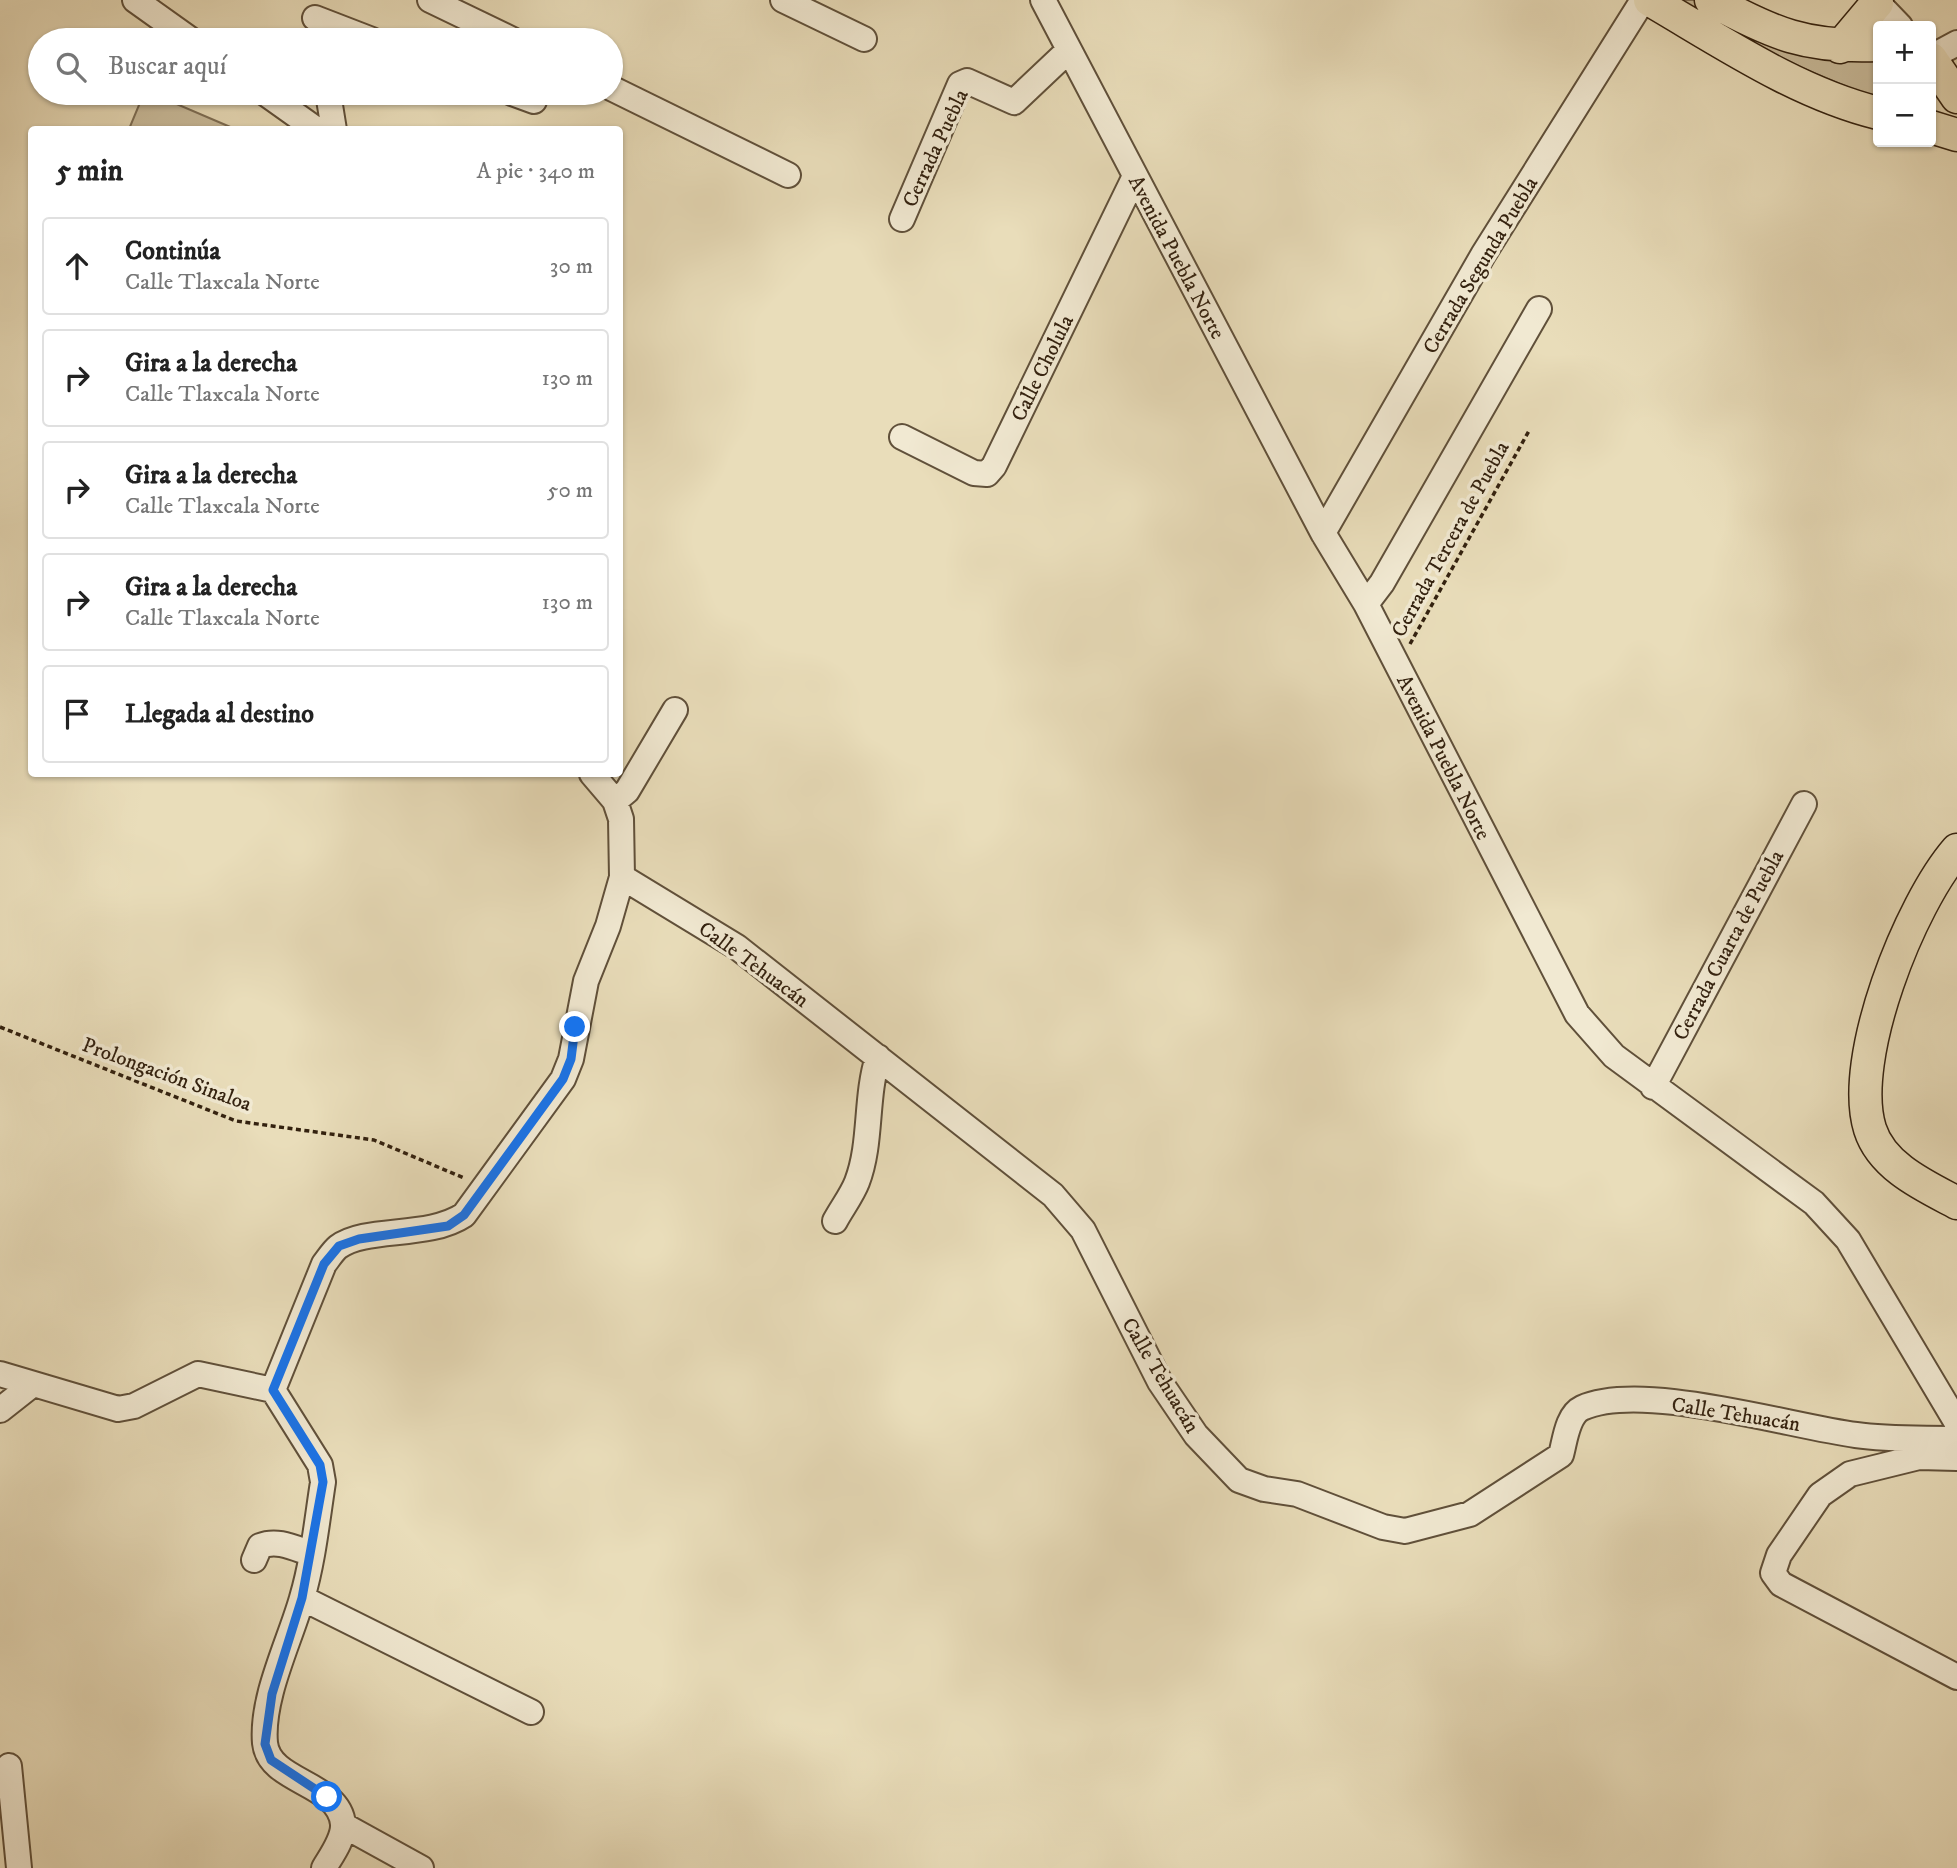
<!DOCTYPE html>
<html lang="es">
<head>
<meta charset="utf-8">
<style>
	:root { --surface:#fff; --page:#f2f2f2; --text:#222; --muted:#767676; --line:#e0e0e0 }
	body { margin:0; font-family:"IM FELL DW Pica",serif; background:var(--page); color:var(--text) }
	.controls { position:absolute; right:21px; top:21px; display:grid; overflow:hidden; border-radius:7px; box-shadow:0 2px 5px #0004 }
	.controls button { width:63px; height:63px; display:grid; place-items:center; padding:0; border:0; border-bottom:2px solid var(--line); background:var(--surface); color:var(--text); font:35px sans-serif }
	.stop { position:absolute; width:21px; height:21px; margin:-16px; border:5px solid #1a73e8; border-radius:50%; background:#fff }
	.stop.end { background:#1a73e8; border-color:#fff; box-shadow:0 2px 7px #0008 }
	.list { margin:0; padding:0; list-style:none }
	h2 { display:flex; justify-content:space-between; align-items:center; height:91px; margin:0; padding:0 28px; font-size:30px }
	h2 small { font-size:23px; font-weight:400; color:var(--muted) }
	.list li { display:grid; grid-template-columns:46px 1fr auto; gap:21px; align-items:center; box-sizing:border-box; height:98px; margin:0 14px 14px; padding:0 14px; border:2px solid var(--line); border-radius:7px }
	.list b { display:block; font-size:26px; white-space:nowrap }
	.list p { margin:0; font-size:23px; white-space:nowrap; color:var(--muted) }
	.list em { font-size:23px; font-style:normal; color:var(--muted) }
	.icon { flex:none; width:38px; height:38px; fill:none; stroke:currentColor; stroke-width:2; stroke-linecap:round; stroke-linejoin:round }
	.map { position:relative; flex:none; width:1957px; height:1868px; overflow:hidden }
	.search { position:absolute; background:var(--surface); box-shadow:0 2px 5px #0004; left:28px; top:28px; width:595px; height:77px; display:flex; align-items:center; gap:18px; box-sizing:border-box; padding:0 24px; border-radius:38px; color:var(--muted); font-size:26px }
	.panel { position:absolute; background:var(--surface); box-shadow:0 2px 5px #0004; left:28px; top:126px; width:595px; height:651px; border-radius:7px }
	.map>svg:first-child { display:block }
	.green { fill:#cabd9d; stroke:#7e6f56; stroke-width:2 }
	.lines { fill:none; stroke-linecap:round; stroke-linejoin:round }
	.minor-casing { stroke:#60503a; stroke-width:28 }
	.major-casing { stroke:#33210f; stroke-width:35 }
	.path { stroke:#33210f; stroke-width:3.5; stroke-dasharray:5 3.5; stroke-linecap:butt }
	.minor { stroke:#f1e9d2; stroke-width:24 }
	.major { stroke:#e9ddba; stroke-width:32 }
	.route { stroke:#1a73e8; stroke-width:9 }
	.labels { text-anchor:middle; stroke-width:7; stroke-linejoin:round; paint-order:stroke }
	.street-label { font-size:21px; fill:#33210f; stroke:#f1e9d2 }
</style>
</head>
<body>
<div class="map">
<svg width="1957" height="1868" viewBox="0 0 1957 1868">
	<rect width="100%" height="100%" fill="#e9ddba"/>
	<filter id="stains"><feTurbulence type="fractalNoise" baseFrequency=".00286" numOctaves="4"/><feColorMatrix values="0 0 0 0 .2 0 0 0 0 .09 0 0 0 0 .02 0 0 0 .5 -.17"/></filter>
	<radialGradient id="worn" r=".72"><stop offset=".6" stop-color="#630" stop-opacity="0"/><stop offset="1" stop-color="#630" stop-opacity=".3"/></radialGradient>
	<!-- green -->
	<path class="green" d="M1671,0H1710L1878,53V100L1800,67L1790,69Z
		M144,93H151L235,129H129Z"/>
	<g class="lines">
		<!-- minor casing -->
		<g class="minor-casing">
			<path id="minor" d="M135,0L191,40
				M430,0L513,40
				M783,0L864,39
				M1043,0L1323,533L1366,604L1577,1014L1614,1056L1814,1203L1848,1240L1957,1423
				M1875,0L1900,26
				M315,18L372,40
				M1931,57L1957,43
				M611,88L788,175
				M265,93L317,130
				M328,93L334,130
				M512,93L534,101
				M902,219L960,84L967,81L1014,102L1069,50
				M902,437L974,473L987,474L994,466L1135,176
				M1323,533L1483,255L1643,0
				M1366,604L1382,583L1539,309
				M615,801L627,791L675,710
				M622,877L737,947L1053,1195L1083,1230L1160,1382L1196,1435L1239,1480L1264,1489L1297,1494L1383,1527L1405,1531L1470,1514L1561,1455C1565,1441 1567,1415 1582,1408C1641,1381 1789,1426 1856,1435C1889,1440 1924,1438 1957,1439
				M1653,1087L1804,804
				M835,1221C842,1208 852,1195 857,1182C872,1143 865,1098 878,1057
				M0,1374L118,1409L134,1406L198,1374L273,1390
				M0,1410L33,1384
				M1957,1458L1919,1457L1850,1474L1820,1495L1779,1555L1773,1573L1781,1584L1957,1677
				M254,1560L260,1546C278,1539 294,1548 312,1554
				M302,1598L531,1712
				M9,1766L19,1868
				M343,1825L421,1868
				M324,1868C331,1856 344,1839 343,1824C339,1782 269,1783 265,1743C261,1697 290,1641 302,1598C313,1561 317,1521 323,1482L320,1465L273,1390L324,1264C328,1259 333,1251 338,1247C366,1226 428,1239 464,1215L563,1079L571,1059L586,981L608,926L622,877L621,819L615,801L592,774"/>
		</g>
		<!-- major casing -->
		<g class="major-casing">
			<path id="major" d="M1650,0C1722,42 1797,93 1878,113
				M1711,0C1773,34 1807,48 1878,45
				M1840,47L1877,3
				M1931,59L1957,97
				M1931,127L1957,135
				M1957,850C1910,904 1848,1059 1870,1129C1882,1167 1925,1186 1957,1203"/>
		</g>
		<!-- path -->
		<path class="path" d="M1410,644L1530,429
			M0,1027L236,1121L374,1140L464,1178"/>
		<!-- minor -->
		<use href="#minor" class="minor"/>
		<!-- major -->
		<use href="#major" class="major"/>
	</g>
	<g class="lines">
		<!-- route -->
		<path class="route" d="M327,1797L271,1760L265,1744L272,1694L302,1598L323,1482L320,1465L273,1390L324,1264L339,1246L359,1239L448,1226L464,1215L563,1079L571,1059L575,1027"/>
	</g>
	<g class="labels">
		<!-- street labels -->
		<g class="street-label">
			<text transform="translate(935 148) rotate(-65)" y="7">Cerrada Puebla</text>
			<text transform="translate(1177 257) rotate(62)" y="7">Avenida Puebla Norte</text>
			<text transform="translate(1480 265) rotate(-59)" y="7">Cerrada Segunda Puebla</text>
			<text transform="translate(1042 368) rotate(-64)" y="7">Calle Cholula</text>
			<text transform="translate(1450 539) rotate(-61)" y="7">Cerrada Tercera de Puebla</text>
			<text transform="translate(1444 757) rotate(63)" y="7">Avenida Puebla Norte</text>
			<text transform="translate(1728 945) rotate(-62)" y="7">Cerrada Cuarta de Puebla</text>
			<text transform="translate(754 964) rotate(36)" y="7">Calle Tehuacán</text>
			<text transform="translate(167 1074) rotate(20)" y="7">Prolongación Sinaloa</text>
			<text transform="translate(1161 1375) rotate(59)" y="7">Calle Tehuacán</text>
			<text transform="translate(1736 1414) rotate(9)" y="7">Calle Tehuacán</text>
		</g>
	</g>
	<rect width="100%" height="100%" filter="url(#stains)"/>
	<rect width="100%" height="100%" fill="url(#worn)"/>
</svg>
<div class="controls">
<button>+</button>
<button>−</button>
</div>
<div class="stop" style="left:327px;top:1797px"></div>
<div class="stop end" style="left:575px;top:1027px"></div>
<div class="search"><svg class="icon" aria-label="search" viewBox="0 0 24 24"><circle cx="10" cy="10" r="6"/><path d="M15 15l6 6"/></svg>Buscar aquí</div>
<section class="panel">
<h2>5 min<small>A pie · 340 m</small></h2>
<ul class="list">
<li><svg class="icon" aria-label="ahead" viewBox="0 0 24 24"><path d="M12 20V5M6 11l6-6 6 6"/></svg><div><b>Continúa</b><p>Calle Tlaxcala Norte</p></div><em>30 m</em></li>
<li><svg class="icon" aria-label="right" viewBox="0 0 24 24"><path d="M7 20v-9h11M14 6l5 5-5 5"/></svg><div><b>Gira a la derecha</b><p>Calle Tlaxcala Norte</p></div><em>130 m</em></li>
<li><svg class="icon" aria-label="right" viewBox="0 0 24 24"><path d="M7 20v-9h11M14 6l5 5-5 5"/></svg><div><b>Gira a la derecha</b><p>Calle Tlaxcala Norte</p></div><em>50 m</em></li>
<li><svg class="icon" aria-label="right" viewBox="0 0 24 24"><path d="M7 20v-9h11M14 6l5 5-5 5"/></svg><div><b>Gira a la derecha</b><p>Calle Tlaxcala Norte</p></div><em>130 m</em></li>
<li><svg class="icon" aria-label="arrive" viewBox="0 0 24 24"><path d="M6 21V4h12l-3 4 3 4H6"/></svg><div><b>Llegada al destino</b></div></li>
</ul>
</section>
</div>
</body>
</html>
